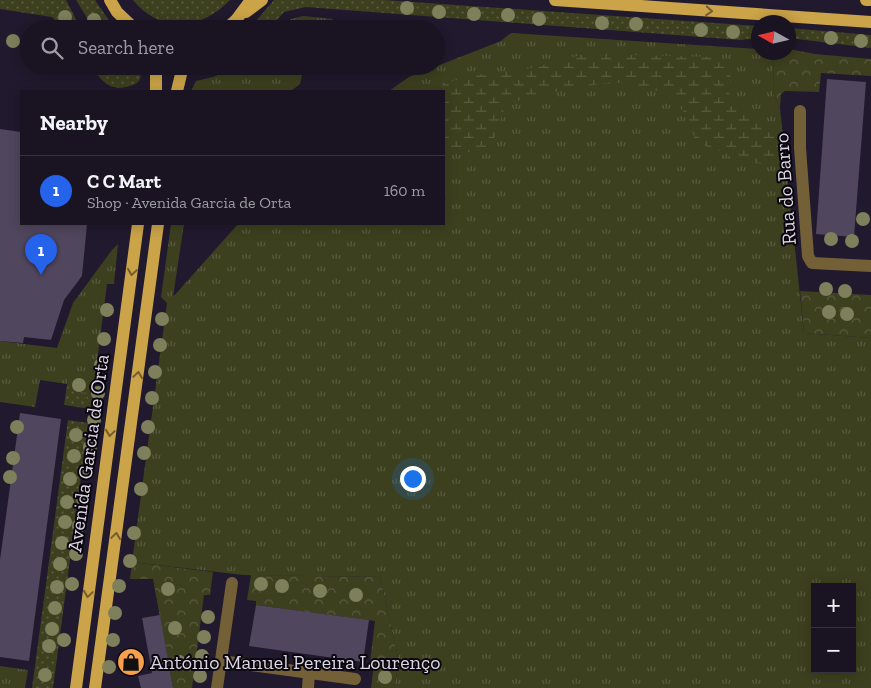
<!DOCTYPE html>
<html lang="en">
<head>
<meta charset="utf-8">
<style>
	:root { --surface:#191322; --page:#221c2a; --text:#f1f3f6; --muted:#9f9ea5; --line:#373240; --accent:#2563eb }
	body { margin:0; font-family:"Zilla Slab",serif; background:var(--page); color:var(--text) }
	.controls { position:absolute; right:15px; bottom:15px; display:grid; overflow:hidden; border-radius:0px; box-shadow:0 2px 12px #0003 }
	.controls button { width:45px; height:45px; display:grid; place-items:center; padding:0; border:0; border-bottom:1px solid var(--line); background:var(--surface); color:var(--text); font:25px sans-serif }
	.compass { position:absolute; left:751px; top:15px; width:45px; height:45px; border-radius:50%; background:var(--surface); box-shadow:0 2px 12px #0003; rotate:278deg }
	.you { position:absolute; left:412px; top:478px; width:18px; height:18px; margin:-12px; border:4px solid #fff; border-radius:50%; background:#1a73e8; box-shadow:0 0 0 8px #1a73e833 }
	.badge { display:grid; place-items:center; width:32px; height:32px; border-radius:50%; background:var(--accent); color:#fff; font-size:16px; font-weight:700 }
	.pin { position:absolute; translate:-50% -41px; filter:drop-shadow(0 1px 2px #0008) }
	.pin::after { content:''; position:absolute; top:26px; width:18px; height:15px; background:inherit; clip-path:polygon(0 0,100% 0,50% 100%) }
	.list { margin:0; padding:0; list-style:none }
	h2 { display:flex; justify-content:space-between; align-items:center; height:65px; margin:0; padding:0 20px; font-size:21px }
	h2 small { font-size:16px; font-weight:400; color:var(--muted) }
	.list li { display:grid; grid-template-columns:32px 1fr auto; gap:15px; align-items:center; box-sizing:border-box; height:70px; padding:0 20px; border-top:1px solid var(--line) }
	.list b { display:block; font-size:19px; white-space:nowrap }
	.list p { margin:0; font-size:16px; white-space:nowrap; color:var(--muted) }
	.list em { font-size:16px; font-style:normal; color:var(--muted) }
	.icon { flex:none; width:28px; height:28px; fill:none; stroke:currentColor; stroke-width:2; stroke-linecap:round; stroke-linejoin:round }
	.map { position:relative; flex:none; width:871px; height:688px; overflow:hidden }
	.search { position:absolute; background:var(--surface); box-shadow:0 2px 12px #0003; left:20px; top:20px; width:425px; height:55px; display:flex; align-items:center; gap:12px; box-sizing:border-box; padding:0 18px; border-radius:28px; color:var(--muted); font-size:19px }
	.panel { position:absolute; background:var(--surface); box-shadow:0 2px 12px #0003; left:20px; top:90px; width:425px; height:135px; border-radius:0px }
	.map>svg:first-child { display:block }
	.grass { fill:url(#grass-tufts); fill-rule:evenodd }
	.forest { fill:url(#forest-crowns) }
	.wetland { fill:url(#wetland-marsh) }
	.garden { fill:url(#garden-dots) }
	.building { fill:#50465d }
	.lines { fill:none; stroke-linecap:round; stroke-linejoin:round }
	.minor { stroke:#736037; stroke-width:12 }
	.major { stroke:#cba348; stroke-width:12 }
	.tree { fill:#7d805a }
	.oneway { stroke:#745c2e }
	.labels { text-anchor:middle; stroke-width:4; stroke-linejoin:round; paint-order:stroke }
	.street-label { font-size:20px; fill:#dcd6e4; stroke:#09060e }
	.poi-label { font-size:20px; fill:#dcd6e4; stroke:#09060e; text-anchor:start }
</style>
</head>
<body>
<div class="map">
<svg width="871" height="688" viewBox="0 0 871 688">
	<defs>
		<pattern id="grass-tufts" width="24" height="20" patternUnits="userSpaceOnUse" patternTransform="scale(1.25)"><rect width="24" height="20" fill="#3c401f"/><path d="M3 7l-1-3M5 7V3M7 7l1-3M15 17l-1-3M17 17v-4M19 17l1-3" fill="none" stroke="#585b3f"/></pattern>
		<pattern id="forest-crowns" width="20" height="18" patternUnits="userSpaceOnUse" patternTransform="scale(1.25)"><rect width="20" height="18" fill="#3c401f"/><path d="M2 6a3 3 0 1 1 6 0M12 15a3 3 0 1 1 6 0" fill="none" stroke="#585b3f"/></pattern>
		<pattern id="wetland-marsh" width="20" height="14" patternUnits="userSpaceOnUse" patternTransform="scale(1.25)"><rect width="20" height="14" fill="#3c401f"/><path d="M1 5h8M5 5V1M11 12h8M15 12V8" fill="none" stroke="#585b3f"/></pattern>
		<pattern id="garden-dots" width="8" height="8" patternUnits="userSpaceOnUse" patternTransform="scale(1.25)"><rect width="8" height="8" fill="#3c401f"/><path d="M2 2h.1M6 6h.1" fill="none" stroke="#585b3f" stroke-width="1.8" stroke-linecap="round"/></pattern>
	</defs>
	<rect width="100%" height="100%" fill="#21192d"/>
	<!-- grass -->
	<path class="grass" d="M303,16L333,19L327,29H279L291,19Z
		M511,33L758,49V52L774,53L773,93L780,108L804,333L871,338V688H394L399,662L380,577L243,575L132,562L167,303L161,297L171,224H184L173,297L238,224H444V91H389L409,77L501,41ZM815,587H852V669H815Z
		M239,66H304L300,84L291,91H191L196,81L213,77Z
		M118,244L114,284H107L92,401L68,379L67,384L40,380L35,407L0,402V341L57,348L73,303L112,250Z
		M0,666L28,670L25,688H0Z"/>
	<!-- forest -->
	<path class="forest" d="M789,49L815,54L871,59V76L821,73L819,92L785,91L781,94L780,108L773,93L774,53L788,52Z
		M800,291L871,295V338L804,333Z
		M132,562L213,572L210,595H204L192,688H173L153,579H130Z
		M251,575L380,577L399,662L394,688H371L374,663L370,662L375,621L256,605V601L247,600Z"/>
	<!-- wetland -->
	<path class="wetland" d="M585,54L715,57L731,64L729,102L747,118L772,128L784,147L775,165L735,161L726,153L696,143L687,115L663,92L613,82L562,90L506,104L490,150L453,154L444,153V91H440L443,83L477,75L532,68Z"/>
	<!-- garden -->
	<path class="garden" d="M0,0H66L81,29H64L52,17L0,9Z
		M76,0H95L115,29H94Z
		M133,0H230C201,30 162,35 133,0Z
		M274,0H384L758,26V38L740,40L701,37L306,7L284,12L269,29H249Z
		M789,28L871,35V48L789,38Z
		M91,66H121L141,76C139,83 136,84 130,86C110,92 102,82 91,66Z
		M68,379L92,401L90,409L64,405Z
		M68,420L88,423L53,688H32Z"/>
	<!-- building -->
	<path class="building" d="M827,79L866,82L854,237L816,234Z
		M0,129L21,132V224H87L82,276L64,300L51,340L24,337L23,343L0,341Z
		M20,413L61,419L29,661L0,657V560Z
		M256,605L369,620L363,662L249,646Z
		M160,615L173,688H141L138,676L152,673L142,618Z"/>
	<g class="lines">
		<!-- minor -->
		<path class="minor" d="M800,111V148L808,256L812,263L871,266
			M221,661L355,679
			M217,688L232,583
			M308,688L309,673"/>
		<!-- major -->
		<path class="major" d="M110,0L117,12L135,29
			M555,0L871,22
			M866,0H871
			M246,12L262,0
			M226,29L236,20L251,0
			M153,66L156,73V91
			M177,91L183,66
			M76,688L138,224
			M95,688L158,224"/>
	</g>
	<!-- trees -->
	<g class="tree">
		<circle cx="407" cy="8" r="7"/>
		<circle cx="439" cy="12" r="7"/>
		<circle cx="474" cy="14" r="7"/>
		<circle cx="508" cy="15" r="7"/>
		<circle cx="65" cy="17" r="7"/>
		<circle cx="539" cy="19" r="7"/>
		<circle cx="94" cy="20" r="7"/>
		<circle cx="602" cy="23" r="7"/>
		<circle cx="636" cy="24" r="7"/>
		<circle cx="701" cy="30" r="7"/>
		<circle cx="733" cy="32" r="7"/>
		<circle cx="831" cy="38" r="7"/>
		<circle cx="13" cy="41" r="7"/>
		<circle cx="861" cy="41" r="7"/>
		<circle cx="863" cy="219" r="7"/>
		<circle cx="831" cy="239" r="7"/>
		<circle cx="852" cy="241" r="7"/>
		<circle cx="826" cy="289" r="7"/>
		<circle cx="845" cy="291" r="7"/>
		<circle cx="107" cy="310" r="7"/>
		<circle cx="829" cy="312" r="7"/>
		<circle cx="847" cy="314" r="7"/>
		<circle cx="162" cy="319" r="7"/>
		<circle cx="104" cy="339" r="7"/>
		<circle cx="160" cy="345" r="7"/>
		<circle cx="101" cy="365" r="7"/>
		<circle cx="155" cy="372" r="7"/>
		<circle cx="79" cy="385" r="7"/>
		<circle cx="98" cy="393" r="7"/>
		<circle cx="152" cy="398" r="7"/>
		<circle cx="94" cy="420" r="7"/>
		<circle cx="17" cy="427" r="7"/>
		<circle cx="148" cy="427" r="7"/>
		<circle cx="76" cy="435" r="7"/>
		<circle cx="90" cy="447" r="7"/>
		<circle cx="144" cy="453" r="7"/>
		<circle cx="74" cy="456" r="7"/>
		<circle cx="13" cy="458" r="7"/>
		<circle cx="87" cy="473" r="7"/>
		<circle cx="10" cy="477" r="7"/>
		<circle cx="70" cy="479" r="7"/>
		<circle cx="141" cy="489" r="7"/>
		<circle cx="83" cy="499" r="7"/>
		<circle cx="67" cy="502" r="7"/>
		<circle cx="65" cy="522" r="7"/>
		<circle cx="79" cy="526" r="7"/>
		<circle cx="134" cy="533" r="7"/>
		<circle cx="62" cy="543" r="7"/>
		<circle cx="76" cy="554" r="7"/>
		<circle cx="130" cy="561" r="7"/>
		<circle cx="60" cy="564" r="7"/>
		<circle cx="72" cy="584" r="7"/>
		<circle cx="261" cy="584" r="7"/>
		<circle cx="119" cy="586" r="7"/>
		<circle cx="282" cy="586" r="7"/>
		<circle cx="57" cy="587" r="7"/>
		<circle cx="168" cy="589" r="7"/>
		<circle cx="320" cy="591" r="7"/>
		<circle cx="356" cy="595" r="7"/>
		<circle cx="55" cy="608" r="7"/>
		<circle cx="115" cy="613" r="7"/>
		<circle cx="208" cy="617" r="7"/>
		<circle cx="175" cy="628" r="7"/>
		<circle cx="52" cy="629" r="7"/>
		<circle cx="204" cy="637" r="7"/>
		<circle cx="64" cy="640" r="7"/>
		<circle cx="113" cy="640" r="7"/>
		<circle cx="49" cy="646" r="7"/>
		<circle cx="202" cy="656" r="7"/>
		<circle cx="179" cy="662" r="7"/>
		<circle cx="109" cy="667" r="7"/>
		<circle cx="45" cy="675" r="7"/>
		<circle cx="200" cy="676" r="7"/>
		<circle cx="385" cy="677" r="7"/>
	</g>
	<!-- one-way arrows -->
	<defs><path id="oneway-chevron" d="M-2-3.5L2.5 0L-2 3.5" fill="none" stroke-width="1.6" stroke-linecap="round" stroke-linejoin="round" transform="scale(1.25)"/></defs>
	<g class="oneway">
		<use href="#oneway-chevron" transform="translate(709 11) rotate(4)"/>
		<use href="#oneway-chevron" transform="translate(132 272) rotate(98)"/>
		<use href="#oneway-chevron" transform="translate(138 375) rotate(-82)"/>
		<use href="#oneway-chevron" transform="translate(110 433) rotate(98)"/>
		<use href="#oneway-chevron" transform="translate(116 536) rotate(-82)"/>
		<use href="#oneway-chevron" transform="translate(88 594) rotate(98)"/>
	</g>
	<!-- icons -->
	<defs>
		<g id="shop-disc" transform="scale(1.4375)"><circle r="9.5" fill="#f9a04c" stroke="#09060e"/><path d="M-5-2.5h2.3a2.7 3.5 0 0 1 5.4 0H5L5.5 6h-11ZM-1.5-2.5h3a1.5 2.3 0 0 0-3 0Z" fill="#111"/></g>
	</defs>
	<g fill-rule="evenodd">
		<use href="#shop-disc" x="131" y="662"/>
	</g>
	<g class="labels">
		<!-- street labels -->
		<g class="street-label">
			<text transform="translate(785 189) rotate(-94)" y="7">Rua do Barro</text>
			<text transform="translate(88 453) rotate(-82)" y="7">Avenida Garcia de Orta</text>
		</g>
		<!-- poi labels -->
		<g class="poi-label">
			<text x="150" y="669">António Manuel Pereira Lourenço</text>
		</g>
	</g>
</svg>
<div class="controls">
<button>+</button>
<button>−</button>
</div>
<svg class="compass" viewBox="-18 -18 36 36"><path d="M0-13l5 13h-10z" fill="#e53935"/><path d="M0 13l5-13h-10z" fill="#9f9ea5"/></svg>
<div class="you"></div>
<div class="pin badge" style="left:41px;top:275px">1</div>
<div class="search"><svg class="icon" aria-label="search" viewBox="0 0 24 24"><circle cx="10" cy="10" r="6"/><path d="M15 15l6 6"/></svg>Search here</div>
<section class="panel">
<h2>Nearby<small></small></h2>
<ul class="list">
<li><span class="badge">1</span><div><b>C C Mart</b><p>Shop · Avenida Garcia de Orta</p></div><em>160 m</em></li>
</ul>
</section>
</div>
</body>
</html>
